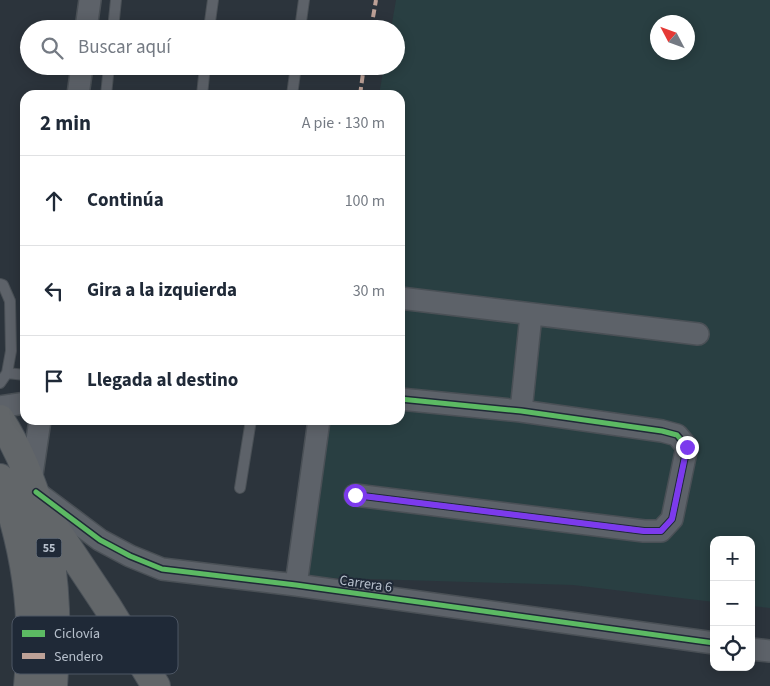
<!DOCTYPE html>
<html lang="es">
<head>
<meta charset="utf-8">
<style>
	:root { --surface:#fff; --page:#f2f2f3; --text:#1f2937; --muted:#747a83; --line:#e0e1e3 }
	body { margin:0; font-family:"Source Sans 3",sans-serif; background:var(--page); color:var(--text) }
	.controls { position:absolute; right:15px; bottom:15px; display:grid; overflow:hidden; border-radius:10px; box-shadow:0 2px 12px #0003 }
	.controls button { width:45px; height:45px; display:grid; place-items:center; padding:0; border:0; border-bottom:1px solid var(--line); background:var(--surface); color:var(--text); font:25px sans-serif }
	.compass { position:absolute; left:650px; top:15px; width:45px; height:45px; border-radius:50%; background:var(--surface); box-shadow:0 2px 12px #0003; rotate:311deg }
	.stop { position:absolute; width:15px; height:15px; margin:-11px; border:4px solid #7c3aed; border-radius:50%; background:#fff }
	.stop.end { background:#7c3aed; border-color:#fff; box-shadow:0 1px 5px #0008 }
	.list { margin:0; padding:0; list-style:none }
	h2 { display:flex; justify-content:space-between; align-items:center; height:65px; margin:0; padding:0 20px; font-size:21px }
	h2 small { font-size:16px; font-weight:400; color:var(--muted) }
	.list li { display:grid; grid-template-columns:32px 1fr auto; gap:15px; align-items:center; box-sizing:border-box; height:90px; padding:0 20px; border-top:1px solid var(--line) }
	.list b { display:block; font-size:19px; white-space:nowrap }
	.list em { font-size:16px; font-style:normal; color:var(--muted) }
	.icon { flex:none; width:28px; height:28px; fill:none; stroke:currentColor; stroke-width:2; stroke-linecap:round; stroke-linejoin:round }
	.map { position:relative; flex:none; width:770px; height:686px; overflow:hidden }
	.search { position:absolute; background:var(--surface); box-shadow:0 2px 12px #0003; left:20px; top:20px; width:385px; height:55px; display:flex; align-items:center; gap:12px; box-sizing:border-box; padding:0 18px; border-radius:28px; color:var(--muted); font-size:19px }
	.panel { position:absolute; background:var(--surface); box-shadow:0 2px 12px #0003; left:20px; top:90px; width:385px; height:335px; border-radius:15px }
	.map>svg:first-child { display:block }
	.green { fill:#293f42; fill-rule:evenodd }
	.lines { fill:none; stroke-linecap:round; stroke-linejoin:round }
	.lane-casing { stroke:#4a5056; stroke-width:12 }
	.street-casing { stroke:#4a5056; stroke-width:24 }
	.highway-casing { stroke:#495057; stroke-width:30 }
	.lane { stroke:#5d6269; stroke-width:10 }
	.street { stroke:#5d6269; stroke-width:21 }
	.highway { stroke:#626669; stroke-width:28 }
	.quiet { stroke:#bda197; stroke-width:4; stroke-dasharray:8 4; stroke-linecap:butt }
	.cycleway-casing { stroke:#1f2937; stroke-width:8 }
	.cycleway { stroke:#5cba63; stroke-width:5 }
	.route { stroke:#7c3aed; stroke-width:6 }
	.labels { text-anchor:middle; stroke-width:4; stroke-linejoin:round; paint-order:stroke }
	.shield { fill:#1f2937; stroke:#89939f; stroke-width:1 }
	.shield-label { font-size:12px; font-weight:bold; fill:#b7c0cc }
	.street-label { font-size:14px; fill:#b7c0cc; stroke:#1f2937 }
	.key { fill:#1f2937; stroke:#4d5664; stroke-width:1 }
	.key-label { font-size:14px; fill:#b7c0cc }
</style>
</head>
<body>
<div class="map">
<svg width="770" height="686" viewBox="0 0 770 686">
	<rect width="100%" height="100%" fill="#2c343c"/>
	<!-- green -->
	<path class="green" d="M396,0H770V608L751,606V540H714V602L573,585L303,577L327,420H400V95H379L384,66H396V29H391ZM658,22H688V52H658Z"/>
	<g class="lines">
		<!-- lane casing -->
		<g class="lane-casing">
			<path id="lane" d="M113,29L116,0
				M209,29L213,0
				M300,29L304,0
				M106,95L109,66
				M202,95L205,66
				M292,95L296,66
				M0,284L3,285L10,301L11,351L7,373L0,383
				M7,373L25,375
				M240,488L251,420"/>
		</g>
		<!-- street casing -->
		<g class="street-casing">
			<path id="street" d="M86,29L90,0
				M78,95L82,66
				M400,298L698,334
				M0,407L25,403
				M521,411L531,315
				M31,481L40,420
				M36,492L100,540L130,556L162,569L296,585L714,643
				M355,495L644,531H661L672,519L687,447L677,435L662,431L521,411L400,399
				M296,585L319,420
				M751,649L770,651"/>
		</g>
		<!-- highway casing -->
		<g class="highway-casing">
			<path id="highway" d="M0,419C51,501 61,592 53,686
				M0,478C25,545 36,615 28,686
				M49,519L107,606L156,686"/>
		</g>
		<!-- lane -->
		<use href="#lane" class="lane"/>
		<!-- street -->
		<use href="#street" class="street"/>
		<!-- highway -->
		<use href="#highway" class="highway"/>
		<!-- quiet -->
		<path class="quiet" d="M371,29L376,0
			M360,95L364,66"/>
		<!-- cycleway casing -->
		<g class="cycleway-casing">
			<path id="cycleway" d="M36,492L100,540L130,556L162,569L296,585L714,643
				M355,495L644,531H661L672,519L687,447L677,435L662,431L521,411L400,399"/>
		</g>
		<!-- cycleway -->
		<use href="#cycleway" class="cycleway"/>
	</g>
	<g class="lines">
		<!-- route -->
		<path class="route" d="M355,495L644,531H661L672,519L687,447"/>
	</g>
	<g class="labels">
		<!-- shield labels -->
		<rect class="shield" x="36.5" y="538.5" width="25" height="19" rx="4"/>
		<g class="shield-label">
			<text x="49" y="552">55</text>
		</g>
		<!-- street labels -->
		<g class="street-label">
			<text transform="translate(366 583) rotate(8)" y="5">Carrera 6</text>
		</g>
	</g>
	<!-- legend -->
	<rect x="12" y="616" width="166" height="58" rx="8" class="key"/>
	<rect x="22" y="630" width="23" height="7" fill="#5cba63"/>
	<rect x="22" y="653" width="23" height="6" fill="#bda197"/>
	<g class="key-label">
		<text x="54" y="638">Ciclovía</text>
		<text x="54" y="661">Sendero</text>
	</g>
</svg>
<div class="controls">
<button>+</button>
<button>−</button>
<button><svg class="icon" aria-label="locate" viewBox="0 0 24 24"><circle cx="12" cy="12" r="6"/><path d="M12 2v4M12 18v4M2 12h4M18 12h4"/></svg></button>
</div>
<svg class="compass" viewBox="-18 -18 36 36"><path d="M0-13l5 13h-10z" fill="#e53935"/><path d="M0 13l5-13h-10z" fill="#747a83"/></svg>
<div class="stop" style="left:355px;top:495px"></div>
<div class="stop end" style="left:687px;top:447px"></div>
<div class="search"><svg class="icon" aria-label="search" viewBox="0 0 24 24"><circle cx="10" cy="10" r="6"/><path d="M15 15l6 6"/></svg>Buscar aquí</div>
<section class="panel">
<h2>2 min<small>A pie · 130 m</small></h2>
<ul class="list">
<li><svg class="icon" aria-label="ahead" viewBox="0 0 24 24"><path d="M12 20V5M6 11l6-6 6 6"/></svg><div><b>Continúa</b></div><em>100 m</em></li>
<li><svg class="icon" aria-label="left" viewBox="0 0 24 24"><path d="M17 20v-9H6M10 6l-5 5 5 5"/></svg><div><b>Gira a la izquierda</b></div><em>30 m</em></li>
<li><svg class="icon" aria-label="arrive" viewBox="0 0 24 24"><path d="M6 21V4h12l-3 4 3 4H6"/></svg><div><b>Llegada al destino</b></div></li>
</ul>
</section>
</div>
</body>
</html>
